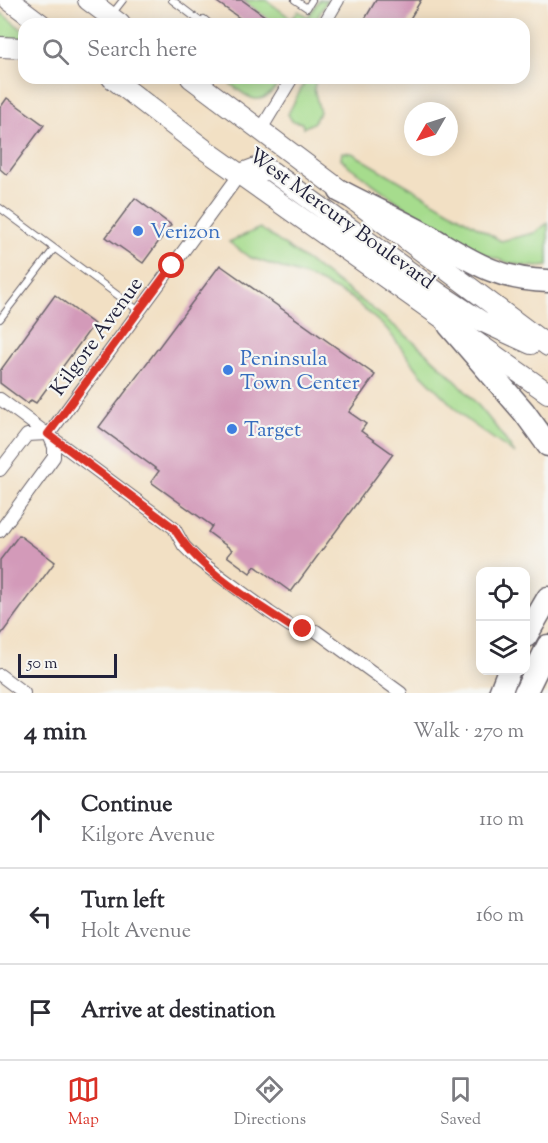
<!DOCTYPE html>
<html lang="en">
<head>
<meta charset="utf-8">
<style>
	:root { --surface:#fff; --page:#f7f7f7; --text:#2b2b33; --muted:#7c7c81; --line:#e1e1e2; --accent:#d93025 }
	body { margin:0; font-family:"Sorts Mill Goudy",serif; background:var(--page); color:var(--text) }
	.controls { position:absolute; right:18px; bottom:18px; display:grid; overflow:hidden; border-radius:12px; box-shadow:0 3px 15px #0003 }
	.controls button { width:54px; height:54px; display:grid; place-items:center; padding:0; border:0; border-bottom:2px solid var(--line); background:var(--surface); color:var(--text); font:30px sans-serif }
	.compass { position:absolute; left:404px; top:102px; width:54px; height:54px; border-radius:50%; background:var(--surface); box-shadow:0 3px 15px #0003; rotate:231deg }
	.scale { position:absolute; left:18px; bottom:15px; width:99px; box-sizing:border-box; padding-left:6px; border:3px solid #22223b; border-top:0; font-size:16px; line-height:21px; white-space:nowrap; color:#22223b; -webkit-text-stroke:4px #f6f6f2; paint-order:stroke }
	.stop { position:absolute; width:18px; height:18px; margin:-14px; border:4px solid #d93025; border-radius:50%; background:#fff }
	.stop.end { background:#d93025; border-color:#fff; box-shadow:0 2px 6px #0008 }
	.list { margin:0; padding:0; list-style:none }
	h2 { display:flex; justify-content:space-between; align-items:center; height:78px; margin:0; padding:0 24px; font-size:26px }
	h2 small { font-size:20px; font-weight:400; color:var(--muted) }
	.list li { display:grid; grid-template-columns:39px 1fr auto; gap:18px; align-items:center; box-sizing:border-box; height:96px; padding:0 24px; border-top:2px solid var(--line) }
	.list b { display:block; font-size:22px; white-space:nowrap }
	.list p { margin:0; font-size:20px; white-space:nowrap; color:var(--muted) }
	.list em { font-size:20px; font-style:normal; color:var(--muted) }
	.icon { flex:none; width:33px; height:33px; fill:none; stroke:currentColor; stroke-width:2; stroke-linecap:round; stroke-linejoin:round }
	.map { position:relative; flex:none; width:548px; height:693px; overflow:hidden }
	.search { position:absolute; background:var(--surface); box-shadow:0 3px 15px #0003; left:18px; right:18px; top:18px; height:66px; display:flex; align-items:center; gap:15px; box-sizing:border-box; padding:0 21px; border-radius:18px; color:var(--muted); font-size:22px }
	.sheet { height:366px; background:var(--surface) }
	nav { display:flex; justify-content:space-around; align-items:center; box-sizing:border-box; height:84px; border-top:2px solid var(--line); background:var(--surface); font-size:16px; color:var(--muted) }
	nav a { display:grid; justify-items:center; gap:3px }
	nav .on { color:var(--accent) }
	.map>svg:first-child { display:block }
	.green { fill:#a6dc8d; stroke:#647f64; stroke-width:1.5 }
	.building { fill:#d39ab9 }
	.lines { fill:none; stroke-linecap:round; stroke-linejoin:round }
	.lane-casing { stroke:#6b646b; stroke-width:8 }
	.street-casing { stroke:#6b646b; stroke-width:14 }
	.primary-casing { stroke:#6b646b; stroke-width:22 }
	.highway-casing { stroke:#6b646b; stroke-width:25 }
	.lane { stroke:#fff; stroke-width:6 }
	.street { stroke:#fff; stroke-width:12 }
	.primary { stroke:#fff; stroke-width:20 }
	.highway { stroke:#fff; stroke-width:22 }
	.route { stroke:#d93025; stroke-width:8 }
	.shop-dot { fill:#3f7fe0; stroke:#f6f6f2; stroke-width:2 }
	.labels { text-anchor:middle; stroke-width:4.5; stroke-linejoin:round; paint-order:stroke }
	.street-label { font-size:21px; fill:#22223b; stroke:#f6f6f2 }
	.shop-label { font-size:21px; fill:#366cbe; stroke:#f6f6f2; text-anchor:start }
</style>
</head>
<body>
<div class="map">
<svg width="548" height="693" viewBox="0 0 548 693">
	<rect width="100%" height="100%" fill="#f6f6f2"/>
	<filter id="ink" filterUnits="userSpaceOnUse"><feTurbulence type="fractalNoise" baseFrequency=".0167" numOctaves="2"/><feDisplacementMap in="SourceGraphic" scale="12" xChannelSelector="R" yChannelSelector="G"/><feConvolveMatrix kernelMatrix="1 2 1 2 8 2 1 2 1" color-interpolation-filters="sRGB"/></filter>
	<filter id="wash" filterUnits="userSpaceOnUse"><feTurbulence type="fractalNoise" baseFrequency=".008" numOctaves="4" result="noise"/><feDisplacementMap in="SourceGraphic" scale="24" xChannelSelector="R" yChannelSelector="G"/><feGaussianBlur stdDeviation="1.35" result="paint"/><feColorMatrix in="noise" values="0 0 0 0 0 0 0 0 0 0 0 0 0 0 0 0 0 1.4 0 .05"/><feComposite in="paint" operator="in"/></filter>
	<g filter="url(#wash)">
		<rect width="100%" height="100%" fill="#f2e0c4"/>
		<!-- green -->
		<path class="green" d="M242,0H266L292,19L298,11L308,17L319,0H327L314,24H275Z
			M0,12L24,31V39L0,38Z
			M223,78H249L258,84L263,78H282C261,113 249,98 223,78Z
			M307,78H316L314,89L320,112L313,123L303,128L302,123L292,121L288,114Z
			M342,152L352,153L501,241L534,233L548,223V266C485,275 399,202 350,167L341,159Z
			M260,228C352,293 453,358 515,454L467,420L420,373L387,329L350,297L311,278L249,257L229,242Z"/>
		<g id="blocks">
			<!-- building -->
			<path class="building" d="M214,0H242L276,24H248Z
				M376,0H421L407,24H362Z
				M7,98L44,125L7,175L0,169V108Z
				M135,198L171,225L143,263L106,237Z
				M220,265L375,375L349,412L366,424L361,431L393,454L291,592L255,566L250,573L227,556L232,550L208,532L212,526L151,482L159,471L99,427Z
				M55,295L94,324L36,403L31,400L28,404L0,383V371Z
				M19,535L55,562L0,636V560Z"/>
		</g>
	</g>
	<g filter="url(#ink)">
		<use href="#blocks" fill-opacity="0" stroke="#6b646b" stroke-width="1.5"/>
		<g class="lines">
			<!-- lane casing -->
			<g class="lane-casing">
				<path id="lane" d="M172,0L201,22
					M295,0L307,8L312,0
					M112,14L123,0
					M200,24L204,19L210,24
					M0,208L139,311
					M0,319L54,249"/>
			</g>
			<!-- street casing -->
			<g class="street-casing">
				<path id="street" d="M324,24L338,0
					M260,131L292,78
					M0,399L174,528L184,546L198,560L269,612L290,626L316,631L401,693
					M49,434L240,174
					M0,470L27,435L47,434
					M0,531L54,457V447L49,435
					M0,675L24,693"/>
			</g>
			<!-- primary casing -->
			<g class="primary-casing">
				<path id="primary" d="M9,0L41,24
					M88,0L120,24
					M0,47L24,48
					M112,78L204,149L548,393
					M191,78L548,346
					M240,174L256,168L271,171L440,294L481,321L531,344"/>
			</g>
			<!-- highway casing -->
			<g class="highway-casing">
				<path id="highway" d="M340,191C370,207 402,221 432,238C473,262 498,280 548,281
					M449,325L524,412L548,445
					M526,636L548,598
					M500,693L509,670
					M525,693L548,646"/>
			</g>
			<!-- lane -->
			<use href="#lane" class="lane"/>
			<!-- street -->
			<use href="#street" class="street"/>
			<!-- primary -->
			<use href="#primary" class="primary"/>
			<!-- highway -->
			<use href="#highway" class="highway"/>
		</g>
	</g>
	<g class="lines" filter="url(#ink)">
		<!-- route -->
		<path class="route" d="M172,266L48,434L174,528C197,569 251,600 290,626L303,629"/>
	</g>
	<!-- markers -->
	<g class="shop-dot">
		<circle cx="138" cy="231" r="6"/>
		<circle cx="228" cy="370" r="6"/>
		<circle cx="232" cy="429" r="6"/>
	</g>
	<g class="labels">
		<!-- street labels -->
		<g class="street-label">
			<text transform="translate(342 218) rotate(36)" y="7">West Mercury Boulevard</text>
			<text transform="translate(96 336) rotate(-54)" y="7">Kilgore Avenue</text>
		</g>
		<!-- shop labels -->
		<g class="shop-label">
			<text x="150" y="238">Verizon</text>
			<text x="240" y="365">Peninsula<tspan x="240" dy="24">Town Center</tspan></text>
			<text x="244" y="436">Target</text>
		</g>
	</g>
</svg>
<div class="controls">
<button><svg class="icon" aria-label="locate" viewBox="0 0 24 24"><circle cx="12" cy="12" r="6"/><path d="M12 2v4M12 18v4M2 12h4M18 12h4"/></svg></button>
<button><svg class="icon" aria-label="layers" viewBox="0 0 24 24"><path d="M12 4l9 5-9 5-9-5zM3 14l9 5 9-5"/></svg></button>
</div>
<svg class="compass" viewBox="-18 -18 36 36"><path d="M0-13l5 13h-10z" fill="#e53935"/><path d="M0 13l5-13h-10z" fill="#7c7c81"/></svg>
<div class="scale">50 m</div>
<div class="stop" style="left:172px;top:266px"></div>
<div class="stop end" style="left:303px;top:629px"></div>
<div class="search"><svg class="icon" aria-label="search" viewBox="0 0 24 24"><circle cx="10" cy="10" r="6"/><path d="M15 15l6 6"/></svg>Search here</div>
</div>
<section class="sheet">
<h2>4 min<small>Walk · 270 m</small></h2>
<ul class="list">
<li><svg class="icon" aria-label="ahead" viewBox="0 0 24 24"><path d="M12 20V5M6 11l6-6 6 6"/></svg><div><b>Continue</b><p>Kilgore Avenue</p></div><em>110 m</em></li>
<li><svg class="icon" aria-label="left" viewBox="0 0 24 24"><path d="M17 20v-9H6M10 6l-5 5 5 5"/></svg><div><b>Turn left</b><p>Holt Avenue</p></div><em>160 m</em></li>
<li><svg class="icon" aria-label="arrive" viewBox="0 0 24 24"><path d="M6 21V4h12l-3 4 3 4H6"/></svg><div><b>Arrive at destination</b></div></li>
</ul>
</section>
<nav>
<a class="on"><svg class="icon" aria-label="map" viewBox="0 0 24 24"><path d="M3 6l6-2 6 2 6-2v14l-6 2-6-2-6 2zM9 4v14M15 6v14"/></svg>Map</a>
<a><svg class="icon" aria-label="directions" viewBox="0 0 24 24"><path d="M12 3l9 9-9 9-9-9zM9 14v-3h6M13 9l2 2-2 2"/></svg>Directions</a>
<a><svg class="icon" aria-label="saved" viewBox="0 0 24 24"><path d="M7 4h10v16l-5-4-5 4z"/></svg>Saved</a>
</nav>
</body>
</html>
